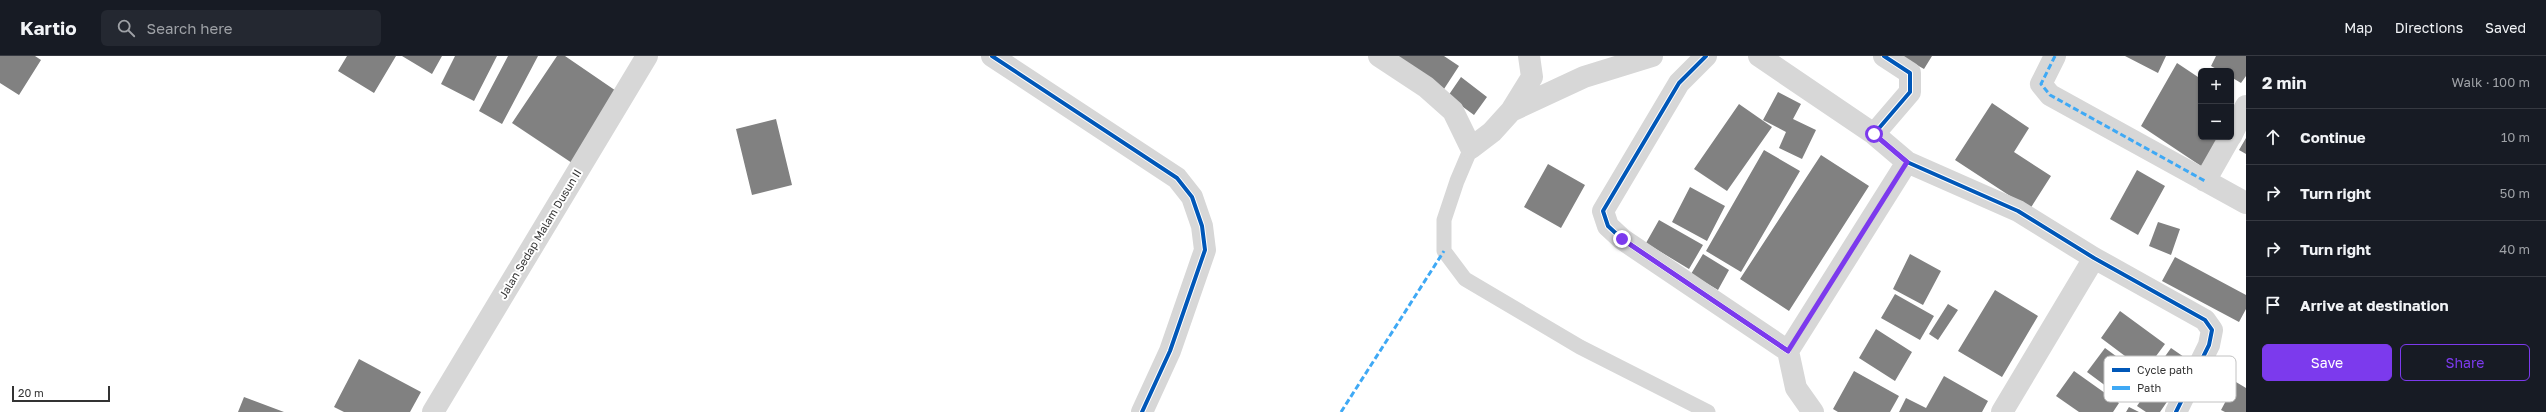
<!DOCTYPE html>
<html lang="en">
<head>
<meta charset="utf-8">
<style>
	:root { --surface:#171b24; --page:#242831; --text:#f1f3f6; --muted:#9ea1a6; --line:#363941; --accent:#7c3aed }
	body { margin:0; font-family:"Golos Text",sans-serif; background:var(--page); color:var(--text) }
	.controls { position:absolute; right:12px; top:12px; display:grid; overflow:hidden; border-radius:6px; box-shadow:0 1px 3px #0004 }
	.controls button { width:36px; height:36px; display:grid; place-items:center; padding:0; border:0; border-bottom:1px solid var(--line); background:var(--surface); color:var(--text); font:20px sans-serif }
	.scale { position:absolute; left:12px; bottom:10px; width:98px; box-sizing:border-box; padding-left:4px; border:2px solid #333; border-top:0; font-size:11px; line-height:14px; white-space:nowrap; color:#333; -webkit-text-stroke:3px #fff; paint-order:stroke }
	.stop { position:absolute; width:12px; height:12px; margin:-9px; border:3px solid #7c3aed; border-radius:50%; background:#fff }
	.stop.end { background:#7c3aed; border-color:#fff; box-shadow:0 1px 4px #0008 }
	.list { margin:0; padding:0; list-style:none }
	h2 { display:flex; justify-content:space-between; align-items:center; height:52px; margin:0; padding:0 16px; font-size:17px }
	h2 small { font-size:13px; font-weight:400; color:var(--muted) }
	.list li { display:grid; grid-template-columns:26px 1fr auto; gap:12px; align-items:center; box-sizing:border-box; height:56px; padding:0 16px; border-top:1px solid var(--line) }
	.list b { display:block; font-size:15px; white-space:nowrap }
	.list em { font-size:13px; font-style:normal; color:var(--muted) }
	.actions { display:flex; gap:8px; padding:12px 16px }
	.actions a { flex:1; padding:9px 0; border:1px solid var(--accent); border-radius:6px; text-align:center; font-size:14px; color:var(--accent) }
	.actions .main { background:var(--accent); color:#fff }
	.icon { flex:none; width:22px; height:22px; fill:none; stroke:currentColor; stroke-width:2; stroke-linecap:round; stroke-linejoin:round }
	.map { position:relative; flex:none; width:2246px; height:356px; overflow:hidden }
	header { display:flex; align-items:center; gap:24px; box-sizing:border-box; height:56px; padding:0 20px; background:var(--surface); border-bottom:1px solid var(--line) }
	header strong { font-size:19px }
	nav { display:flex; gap:22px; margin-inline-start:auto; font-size:14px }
	.search { width:280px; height:36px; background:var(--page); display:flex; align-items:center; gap:10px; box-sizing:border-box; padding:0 14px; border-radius:6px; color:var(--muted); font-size:15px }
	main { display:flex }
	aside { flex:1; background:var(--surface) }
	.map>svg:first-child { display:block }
	.building { fill:#818181 }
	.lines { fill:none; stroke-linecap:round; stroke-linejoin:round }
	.service { stroke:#d7d7d7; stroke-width:15 }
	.minor { stroke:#d7d7d7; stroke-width:22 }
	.quiet { stroke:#3fa9f5; stroke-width:3; stroke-dasharray:6 3; stroke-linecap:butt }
	.cycleway-casing { stroke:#fff; stroke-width:6 }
	.cycleway { stroke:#0057b8; stroke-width:4 }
	.route { stroke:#7c3aed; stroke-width:5 }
	.labels { text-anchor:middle; stroke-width:4; stroke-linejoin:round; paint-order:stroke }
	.street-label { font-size:11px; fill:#333; stroke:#fff }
	.key { fill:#fff; stroke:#c2c2c2; stroke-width:1 }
	.key-label { font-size:11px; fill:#333 }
</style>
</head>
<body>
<header>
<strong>Kartio</strong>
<div class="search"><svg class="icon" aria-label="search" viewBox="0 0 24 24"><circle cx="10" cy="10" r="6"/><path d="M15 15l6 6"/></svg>Search here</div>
<nav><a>Map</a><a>Directions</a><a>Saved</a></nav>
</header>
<main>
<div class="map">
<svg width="2246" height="356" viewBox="0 0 2246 356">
	<rect width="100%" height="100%" fill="#fff"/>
	<!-- building -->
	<path class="building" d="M0,0H35L41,4L19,39L0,27Z
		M347,0H396L374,37L338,15Z
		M402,0H442L432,18Z
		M455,0H497L474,45L441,28Z
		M508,0H538L502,68L479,55Z
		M557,0H565L622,39L575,109L512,67Z
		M1397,0H1444L1459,10L1444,33Z
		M1901,0H1932L1924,13Z
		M2125,0H2166L2158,17Z
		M2216,0H2246V20L2241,27L2231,21V15H2220L2211,10Z
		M2177,7L2201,23V81H2225L2204,112L2141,70Z
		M1461,21L1487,41L1474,59L1448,40Z
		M1778,36L1801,48L1793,63L1816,74L1802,103L1779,92L1786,76L1763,64Z
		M1992,47L2029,72L2014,96L2051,120L2030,153L1955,104Z
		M1739,48L1772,71L1727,135L1694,113Z
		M776,63L792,129L752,139L736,73Z
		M2246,82V98L2239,94Z
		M1764,94L1800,115L1741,216L1706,195Z
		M1821,99L1869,130L1789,255L1740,223Z
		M1548,108L1585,129L1561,172L1524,151Z
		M2137,114L2165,130L2138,179L2110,163Z
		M1690,131L1725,150L1707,185L1672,166Z
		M1659,164L1703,189L1689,213L1646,187Z
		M2158,166L2180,173L2171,199L2149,190Z
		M1703,198L1729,214L1718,234L1691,218Z
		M1910,198L1941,215L1923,249L1893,233Z
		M2175,201L2246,239V253L2239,266L2162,225Z
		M1995,234L2038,260L2002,321L1958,295Z
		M1895,238L1934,260L1920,284L1881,262Z
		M1948,248L1958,254L1938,284L1929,278Z
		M2120,255L2165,288L2145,315L2101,282Z
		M1876,273L1912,296L1895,325L1859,302Z
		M2105,292L2143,320L2126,345L2087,316Z
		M2171,292L2197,310L2182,332L2156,313Z
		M359,303L421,336L410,356H344L334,351Z
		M1854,315L1899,340L1890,356H1838L1833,353Z
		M2074,315L2119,347L2113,356H2079L2056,340Z
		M1944,320L1988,345L1982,356H1899L1906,342L1926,352Z
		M2156,322L2175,334L2160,356H2146L2137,350Z
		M2236,326L2246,332V356H2225L2221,354Z
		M244,341L284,356H238Z
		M2129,351L2139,356H2126Z"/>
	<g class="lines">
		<!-- service -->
		<path class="service" d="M1471,92L1457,125L1444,164V195L1465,223L1580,291L1708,356"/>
		<!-- minor -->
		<path class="minor" d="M992,0L1177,122L1192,141L1202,170L1205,194L1170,295L1142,356
			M1379,0L1426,31L1453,55L1471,92L1492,76L1511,55L1532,21L1529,0
			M1706,0L1679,27L1603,155L1608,170L1622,183L1788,295
			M1759,0L1874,78
			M1884,0L1910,17V36L1874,78L1907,106L2018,155L2094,202L2205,264L2212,274L2209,289L2176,356
			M2055,0L2041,28L2050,39L2246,147
			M1511,55L1584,21L1652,0
			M2231,80L2246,50
			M2205,125L2230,81
			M433,356L647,0
			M1813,356L1796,332L1788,295L1907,106
			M2002,356L2094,202"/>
		<!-- quiet -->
		<path class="quiet" d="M2055,0L2041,28L2050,39L2205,125
			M1341,356L1444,195"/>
		<!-- cycleway casing -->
		<g class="cycleway-casing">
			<path id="cycleway" d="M992,0L1177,122L1192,141L1202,170L1205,194L1170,295L1142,356
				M1706,0L1679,27L1603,155L1608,170L1622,183L1788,295
				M1884,0L1910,17V36L1874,78L1907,106L2018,155L2094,202L2205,264L2212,274L2209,289L2176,356"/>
		</g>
		<!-- cycleway -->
		<use href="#cycleway" class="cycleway"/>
	</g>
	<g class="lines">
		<!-- route -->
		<path class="route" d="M1622,183L1788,295L1907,106L1874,78"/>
	</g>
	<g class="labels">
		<!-- street labels -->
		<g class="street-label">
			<text transform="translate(540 178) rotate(-59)" y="4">Jalan Sedap Malam Dusun II</text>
		</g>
	</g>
	<!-- legend -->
	<rect x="2104" y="300" width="132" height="46" rx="6" class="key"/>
	<rect x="2112" y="312" width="18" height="4" fill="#0057b8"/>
	<rect x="2112" y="330" width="18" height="4" fill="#3fa9f5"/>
	<g class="key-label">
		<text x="2137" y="318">Cycle path</text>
		<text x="2137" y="336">Path</text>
	</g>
</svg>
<div class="controls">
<button>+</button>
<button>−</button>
</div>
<div class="scale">20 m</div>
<div class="stop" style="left:1874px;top:78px"></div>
<div class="stop end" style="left:1622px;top:183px"></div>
</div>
<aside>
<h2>2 min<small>Walk · 100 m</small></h2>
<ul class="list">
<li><svg class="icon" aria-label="ahead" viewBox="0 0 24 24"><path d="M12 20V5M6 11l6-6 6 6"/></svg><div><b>Continue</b></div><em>10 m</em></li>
<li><svg class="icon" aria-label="right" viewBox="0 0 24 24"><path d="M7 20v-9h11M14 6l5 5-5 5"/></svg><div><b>Turn right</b></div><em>50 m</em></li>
<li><svg class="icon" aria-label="right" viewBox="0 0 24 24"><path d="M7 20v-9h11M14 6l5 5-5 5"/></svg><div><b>Turn right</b></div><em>40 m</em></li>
<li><svg class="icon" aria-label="arrive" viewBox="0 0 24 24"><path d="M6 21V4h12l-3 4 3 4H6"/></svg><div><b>Arrive at destination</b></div></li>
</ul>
<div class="actions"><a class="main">Save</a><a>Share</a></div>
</aside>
</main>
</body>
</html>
